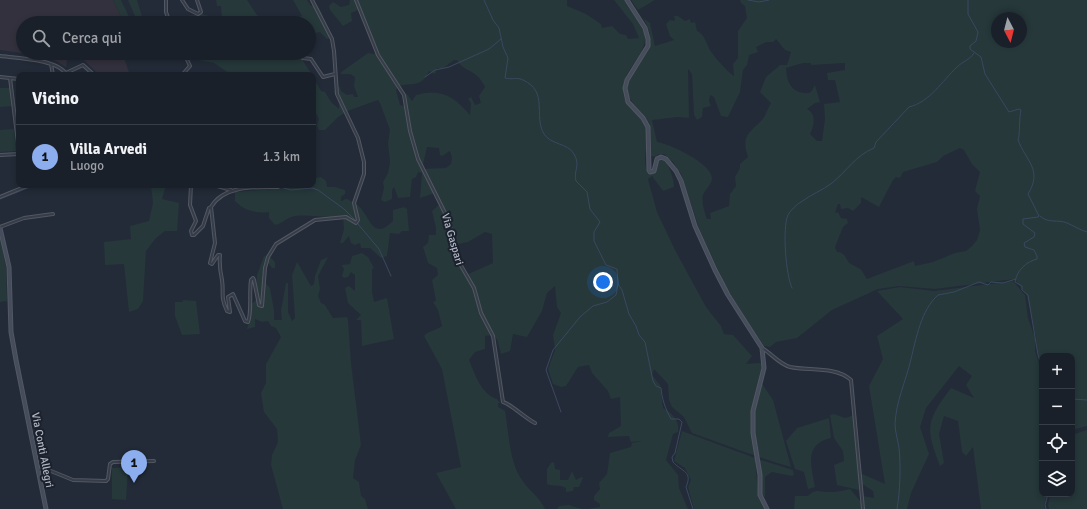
<!DOCTYPE html>
<html lang="it">
<head>
<meta charset="utf-8">
<style>
	:root { --surface:#1a202a; --page:#232832; --text:#f1f3f6; --muted:#9fa3a8; --line:#383e47; --accent:#8daeee }
	body { margin:0; font-family:Signika,sans-serif; background:var(--page); color:var(--text) }
	.controls { position:absolute; right:12px; bottom:12px; display:grid; overflow:hidden; border-radius:8px; box-shadow:0 2px 6px #0003 }
	.controls button { width:36px; height:36px; display:grid; place-items:center; padding:0; border:0; border-bottom:1px solid var(--line); background:var(--surface); color:var(--text); font:20px sans-serif }
	.compass { position:absolute; left:991px; top:12px; width:36px; height:36px; border-radius:50%; background:var(--surface); box-shadow:0 2px 6px #0003; rotate:173deg }
	.you { position:absolute; left:603px; top:282px; width:14px; height:14px; margin:-10px; border:3px solid #fff; border-radius:50%; background:#1a73e8; box-shadow:0 0 0 6px #1a73e833 }
	.badge { display:grid; place-items:center; width:26px; height:26px; border-radius:50%; background:var(--accent); color:#111; font-size:13px; font-weight:700 }
	.pin { position:absolute; translate:-50% -33px; filter:drop-shadow(0 1px 2px #0008) }
	.pin::after { content:''; position:absolute; top:21px; width:14px; height:12px; background:inherit; clip-path:polygon(0 0,100% 0,50% 100%) }
	.list { margin:0; padding:0; list-style:none }
	h2 { display:flex; justify-content:space-between; align-items:center; height:52px; margin:0; padding:0 16px; font-size:17px }
	h2 small { font-size:13px; font-weight:400; color:var(--muted) }
	.list li { display:grid; grid-template-columns:26px 1fr auto; gap:12px; align-items:center; box-sizing:border-box; height:64px; padding:0 16px; border-top:1px solid var(--line) }
	.list b { display:block; font-size:15px; white-space:nowrap }
	.list p { margin:0; font-size:13px; white-space:nowrap; color:var(--muted) }
	.list em { font-size:13px; font-style:normal; color:var(--muted) }
	.icon { flex:none; width:22px; height:22px; fill:none; stroke:currentColor; stroke-width:2; stroke-linecap:round; stroke-linejoin:round }
	.map { position:relative; flex:none; width:1087px; height:509px; overflow:hidden }
	.search { position:absolute; background:var(--surface); box-shadow:0 2px 6px #0003; left:16px; top:16px; width:300px; height:44px; display:flex; align-items:center; gap:10px; box-sizing:border-box; padding:0 14px; border-radius:22px; color:var(--muted); font-size:15px }
	.panel { position:absolute; background:var(--surface); box-shadow:0 2px 6px #0003; left:16px; top:72px; width:300px; height:116px; border-radius:8px }
	.map>svg:first-child { display:block }
	.medical { fill:#33313d }
	.green { fill:#26383a; fill-rule:evenodd }
	.lines { fill:none; stroke-linecap:round; stroke-linejoin:round }
	.stream { stroke:#3a485f; stroke-width:1 }
	.street-casing { stroke:#525863; stroke-width:4 }
	.secondary-casing { stroke:#525863; stroke-width:5 }
	.street { stroke:#373d48; stroke-width:2 }
	.secondary { stroke:#454c5b; stroke-width:3 }
	.labels { text-anchor:middle; stroke-width:4; stroke-linejoin:round; paint-order:stroke }
	.street-label { font-size:11px; fill:#b2b8c4; stroke:#1c222d }
</style>
</head>
<body>
<div class="map">
<svg width="1087" height="509" viewBox="0 0 1087 509">
	<rect width="100%" height="100%" fill="#232b38"/>
	<!-- medical -->
	<path class="medical" d="M0,0H113L124,23H23V53H68L66,67L56,61L35,55L0,50Z
		M77,53H137L124,58L130,75H103L97,73Z"/>
	<!-- green -->
	<path class="green" d="M113,0H121L132,23H124Z
		M128,0H137L143,20H149L150,23H138Z
		M216,0H247L257,15L271,23H219L222,20L221,6H217Z
		M293,0H307L311,6L317,5C324,14 324,25 331,35L330,38L327,39L320,32L311,34L309,23H285V17H290L294,20L302,16Z
		M350,0H567V6L586,14L601,24L602,28L612,26L620,34L626,35L628,39L639,38L633,24L614,0H625C642,25 655,34 635,62C631,68 625,76 624,83C620,109 639,109 646,125C651,139 641,157 647,170L649,172L655,170L659,160L662,158C669,164 674,178 674,187L663,191L652,176L648,179L657,212L675,250L706,307L721,326L724,334L733,335L752,356L746,364L760,363L764,365L761,382L773,400L791,467C757,457 725,445 692,433L684,417L672,407L669,400L668,384L654,369L652,375L660,385L663,408C672,413 680,421 678,432L673,434L666,460L678,475L679,488L688,509H588L600,507V504L594,500V496L600,489L599,483L607,474L610,453L631,447L632,443L641,441L631,442L629,436L608,437L609,433L621,426L620,397L611,399L608,391L592,373L589,365L578,367L566,386L561,387L553,384L548,369L555,350L553,335L561,313L557,307L555,286L547,293L542,311L527,337L513,334L510,351L501,354L497,339L493,335L485,336V349L475,352L469,360C475,374 481,394 497,399L500,403H498V407L505,411C509,433 509,458 520,477C527,489 540,497 545,509H456L436,473L461,467L442,369L424,336C429,330 436,331 442,326L438,310L433,302L436,301L432,280L438,275L437,268L428,263L423,247L428,243L429,235H436V228L432,211L442,202L435,193L420,198L422,173L418,172L416,177L412,179L410,197L398,198L394,187L392,190V199L385,202L381,200L384,188L383,182L388,173L390,162L388,143L390,130L380,103L378,100L350,110L338,117L325,130H319L317,125L319,119L313,107V77L321,91L325,92L331,102L339,109V104L334,92L336,86L340,87L341,91L347,95L353,94L354,97H358L354,86L355,77L350,74H342L340,73L368,53L375,54L378,52L360,9L351,13L352,21L343,26L330,10L329,6L333,2L341,7L349,5ZM454,60H457C464,73 476,68 485,87L479,96L481,103L475,105L471,97L468,99L471,103L470,115C454,96 440,88 416,95L412,101L407,94L404,96V106L400,105L396,90L399,86C414,82 421,88 429,71L435,74L437,68L442,69ZM427,147L439,148L440,155L442,156L450,151L452,158L451,164L446,168L422,169ZM485,232L492,234L493,263L466,275L454,253L453,245L468,242Z
		M631,0H655L638,10Z
		M740,0H1087V426L1072,430V356H1042V494H1047L1044,505L1045,509H981L973,447L966,456L962,452L958,421L944,416L939,434L944,463L940,466C925,428 926,421 951,388L974,398L966,385L972,376L959,366L926,408L920,427L929,454L911,493L907,509H865L863,496L874,498L873,491L862,484L860,473L885,484L869,386L883,359L877,336L903,319L877,291L900,287L934,291L1013,281L1025,295L1028,318L1035,338V351L1039,364L1036,338L1027,296L1015,279L935,289L899,286L878,289L832,310L797,338L776,342L770,347L764,346L728,291L700,231L681,174L673,162L664,154H659L655,157L651,156L650,124C644,111 630,107 628,91C624,61 667,58 643,18L650,23L655,46L674,40L670,36L666,24L670,20L675,21L674,16H678L685,21L690,19L691,23L695,22L697,31C704,34 706,42 709,48C712,55 728,72 734,76L733,64L738,58V31L747,18L745,6L741,3ZM997,18H1021V42H997ZM776,39L785,50L791,52L787,65H780L766,77L760,92L771,103C768,108 765,118 760,122C746,135 742,138 748,157L740,164V168L735,177L736,186L730,194L729,206L710,213L711,219H707C705,213 701,202 703,195C705,190 712,184 712,178C711,163 670,144 657,142L652,120L678,117L689,118L688,69L692,74L694,115L697,120L702,117L703,108L711,106L709,101L710,95L714,97L721,116L728,117L740,92L743,70L747,65L749,55L758,52L756,47L766,42H773ZM803,63H811V65L845,63V70L827,73L828,80H835L840,102L824,104L825,119L822,141H817L810,134C814,126 817,114 807,109L815,103L820,102L815,85L811,92C807,94 804,93 799,92C788,87 787,79 786,68ZM960,148L964,150L972,164L980,172L975,191L980,196L977,209L980,230L977,240L972,246L966,251L955,253L933,262L915,266L914,261L867,279C859,266 863,271 851,264C845,260 846,252 837,252L835,247L843,227L848,223L847,219L841,218L838,212L835,213L838,204H840L841,209L848,208L853,211L861,203V197L879,207L893,180L896,177L900,178L903,172L937,162L943,156Z
		M202,14L209,16L212,23H195L187,19V16Z
		M195,53H281L285,56L291,53H309L304,56L303,61L312,75H232L214,63L199,60Z
		M0,88H10L13,106L0,107Z
		M14,129L16,151L0,152V130Z
		M313,173L316,178L321,177L326,181L327,187H335L345,190V194L341,197V201C343,201 344,199 346,199C348,199 351,201 352,202C370,207 369,245 393,221V210L404,207L407,209L409,231H402L399,234L390,233L387,256L381,258L370,248H361L360,243L355,245L351,243L349,236L343,243H340L344,229L343,216C326,219 311,214 295,216C287,217 282,224 275,225L269,218V212C257,214 243,210 235,201V192L285,188L286,185H313Z
		M151,185H166L162,199L179,203L177,231H165L156,238L146,251L143,301L138,309L129,312L124,264L105,265L104,242L131,239L130,226L149,221L153,203Z
		M0,238L6,267L7,301L0,302Z
		M362,253L368,257L374,268L372,269V291L374,302L387,298L394,339L362,346L361,320H356L361,315L348,303L345,288L349,286L355,291V275L351,272L348,277L344,278L342,276L344,269L342,266V265L350,264L352,256Z
		M264,256L270,257L275,262V268H272L268,263L265,264L264,281L270,288L274,310V320H282L281,311L286,283H288V312L292,321L295,318L292,275L297,262L311,286L314,284L315,276L321,260L328,257L318,276L320,289L318,296L321,303L325,305L333,318L347,317L348,320L351,363L361,445L355,460L353,478L359,482L361,496L365,499L368,509H283L271,465L272,455L278,442L277,429L264,412L261,393L266,383V364L281,337L276,328L271,326L268,321L262,322L255,319V327L247,329L250,319L248,307L256,300L257,275Z
		M183,300L196,301L200,334L182,335L175,316V302H183Z
		M834,414L845,418L854,415L859,490L837,485L834,465L844,461L843,451L834,438L830,415Z
		M829,418L831,438C804,444 811,465 815,487L808,489L804,472L795,469L786,441L797,428Z
		M1087,430V509H1049L1048,505L1050,494H1072V435Z
		M682,431L755,458L758,493L766,509H694L688,487L691,480L685,468L674,461Z
		M758,459L793,470L794,475L792,476L772,472L765,477V497L762,495V477Z
		M554,462L555,469L560,470V480H568L572,471L576,480L581,477L583,478L579,487H574L573,491L566,492V488C559,484 553,487 547,484V469L551,463Z
		M128,467L126,500L112,499V468Z
		M850,489L861,502L862,509H794L795,496H808C816,487 822,493 831,492C838,492 844,490 850,489Z
		M569,505L582,509H557L559,506Z"/>
	<g class="lines">
		<!-- stream -->
		<path class="stream" d="M484,0L493,20L499,28L503,47L508,58L505,78C511,80 518,77 523,80C549,92 533,115 544,134C551,145 568,143 574,154C581,166 573,171 576,181L587,192L590,209L600,222L594,232V241L606,265L617,269L618,284L622,290L629,314L636,326L639,335L645,342L653,381L656,386L661,388C662,399 665,408 671,419H679L682,422L675,453L672,457L673,462C682,472 693,471 686,487L693,509
			M748,0L759,2L769,0
			M968,0V14L978,32L976,41L970,46V49L981,57L985,74L1009,112L1019,109L1021,110C1019,118 1020,136 1018,140C1026,161 1043,170 1028,194L1039,216L1038,217L1023,219V224L1035,233L1034,237L1024,243L1025,247L1034,250L1037,256V259C1026,262 1017,270 1015,282L1022,286V290L1028,295L1038,355L1042,366
			M425,77L435,70L449,67L489,49L501,39
			M280,187L291,190L312,188L318,190L344,209L358,223
			M0,199L35,185
			M1040,216C1048,224 1058,219 1067,223C1074,226 1080,230 1087,232
			M358,224L379,249L391,276
			M792,288C786,276 782,228 788,215C790,211 797,204 801,202C810,195 823,190 832,183C848,170 855,156 874,148L876,142L909,107C930,102 942,81 957,67C963,61 970,60 974,53
			M1042,388V392
			M1072,399L1087,400
			M561,412L546,370L553,350L580,317L593,306L607,302L616,295L618,284
			M897,509C900,493 901,465 899,448C898,440 895,432 895,424C896,401 906,381 911,359C916,339 921,310 938,295L954,292L979,282L988,285L991,282L1003,283L1016,279
			M1046,509L1045,505L1048,494"/>
		<!-- street casing -->
		<g class="street-casing">
			<path id="street" d="M166,0V12L170,23
				M182,0L188,9L198,14L201,12L197,0
				M356,0L378,55L404,95L410,131L418,159L449,221L456,257L474,288L481,313L493,336L503,402C511,404 525,418 535,423
				M298,53L303,58L311,59L323,77L335,74
				M0,56C17,58 58,59 67,75
				M51,64L53,75
				M66,73L83,65L94,75
				M182,75L190,66L184,53
				M0,77L19,79
				M10,78L19,151
				M0,155L19,154
				M191,185L190,205L196,221L191,231L192,235H194L203,226L209,208L211,207L215,243L210,263L212,264L218,255H220C219,265 220,271 222,280C224,294 220,296 227,311L230,312L228,297L233,294L245,321L248,322C252,313 249,292 251,280L253,278L254,280L259,305L262,306L265,268L268,257L276,244L315,220L346,217L356,223L358,220L354,203L364,174V162L358,138L337,94L334,51L332,39L312,0
				M214,185L231,190
				M0,197L29,185
				M211,207C224,185 256,187 278,187L282,185
				M0,227L24,218L53,214
				M762,348C772,354 779,364 790,367C808,371 836,366 851,380L863,509
				M38,470L46,469L73,480L106,481L108,479L110,464L113,462L154,461"/>
		</g>
		<!-- secondary casing -->
		<g class="secondary-casing">
			<path id="secondary" d="M627,0L645,28L648,39V46L627,80L625,88L628,102L643,118L648,127L649,170L650,172L654,171L657,159L661,157L666,159L676,171L681,181L695,226L715,270L728,295L762,348L764,368L753,411V433L760,475V495L767,509
				M0,228L9,267L11,332L16,360L46,509"/>
		</g>
		<!-- street -->
		<use href="#street" class="street"/>
		<!-- secondary -->
		<use href="#secondary" class="secondary"/>
	</g>
	<g class="labels">
		<!-- street labels -->
		<g class="street-label">
			<text transform="translate(453 239) rotate(74)" y="4">Via Gaspari</text>
			<text transform="translate(43 450) rotate(79)" y="4">Via Conti Allegri</text>
		</g>
	</g>
</svg>
<div class="controls">
<button>+</button>
<button>−</button>
<button><svg class="icon" aria-label="locate" viewBox="0 0 24 24"><circle cx="12" cy="12" r="6"/><path d="M12 2v4M12 18v4M2 12h4M18 12h4"/></svg></button>
<button><svg class="icon" aria-label="layers" viewBox="0 0 24 24"><path d="M12 4l9 5-9 5-9-5zM3 14l9 5 9-5"/></svg></button>
</div>
<svg class="compass" viewBox="-18 -18 36 36"><path d="M0-13l5 13h-10z" fill="#e53935"/><path d="M0 13l5-13h-10z" fill="#9fa3a8"/></svg>
<div class="you"></div>
<div class="pin badge" style="left:134px;top:483px">1</div>
<div class="search"><svg class="icon" aria-label="search" viewBox="0 0 24 24"><circle cx="10" cy="10" r="6"/><path d="M15 15l6 6"/></svg>Cerca qui</div>
<section class="panel">
<h2>Vicino<small></small></h2>
<ul class="list">
<li><span class="badge">1</span><div><b>Villa Arvedi</b><p>Luogo</p></div><em>1.3 km</em></li>
</ul>
</section>
</div>
</body>
</html>
